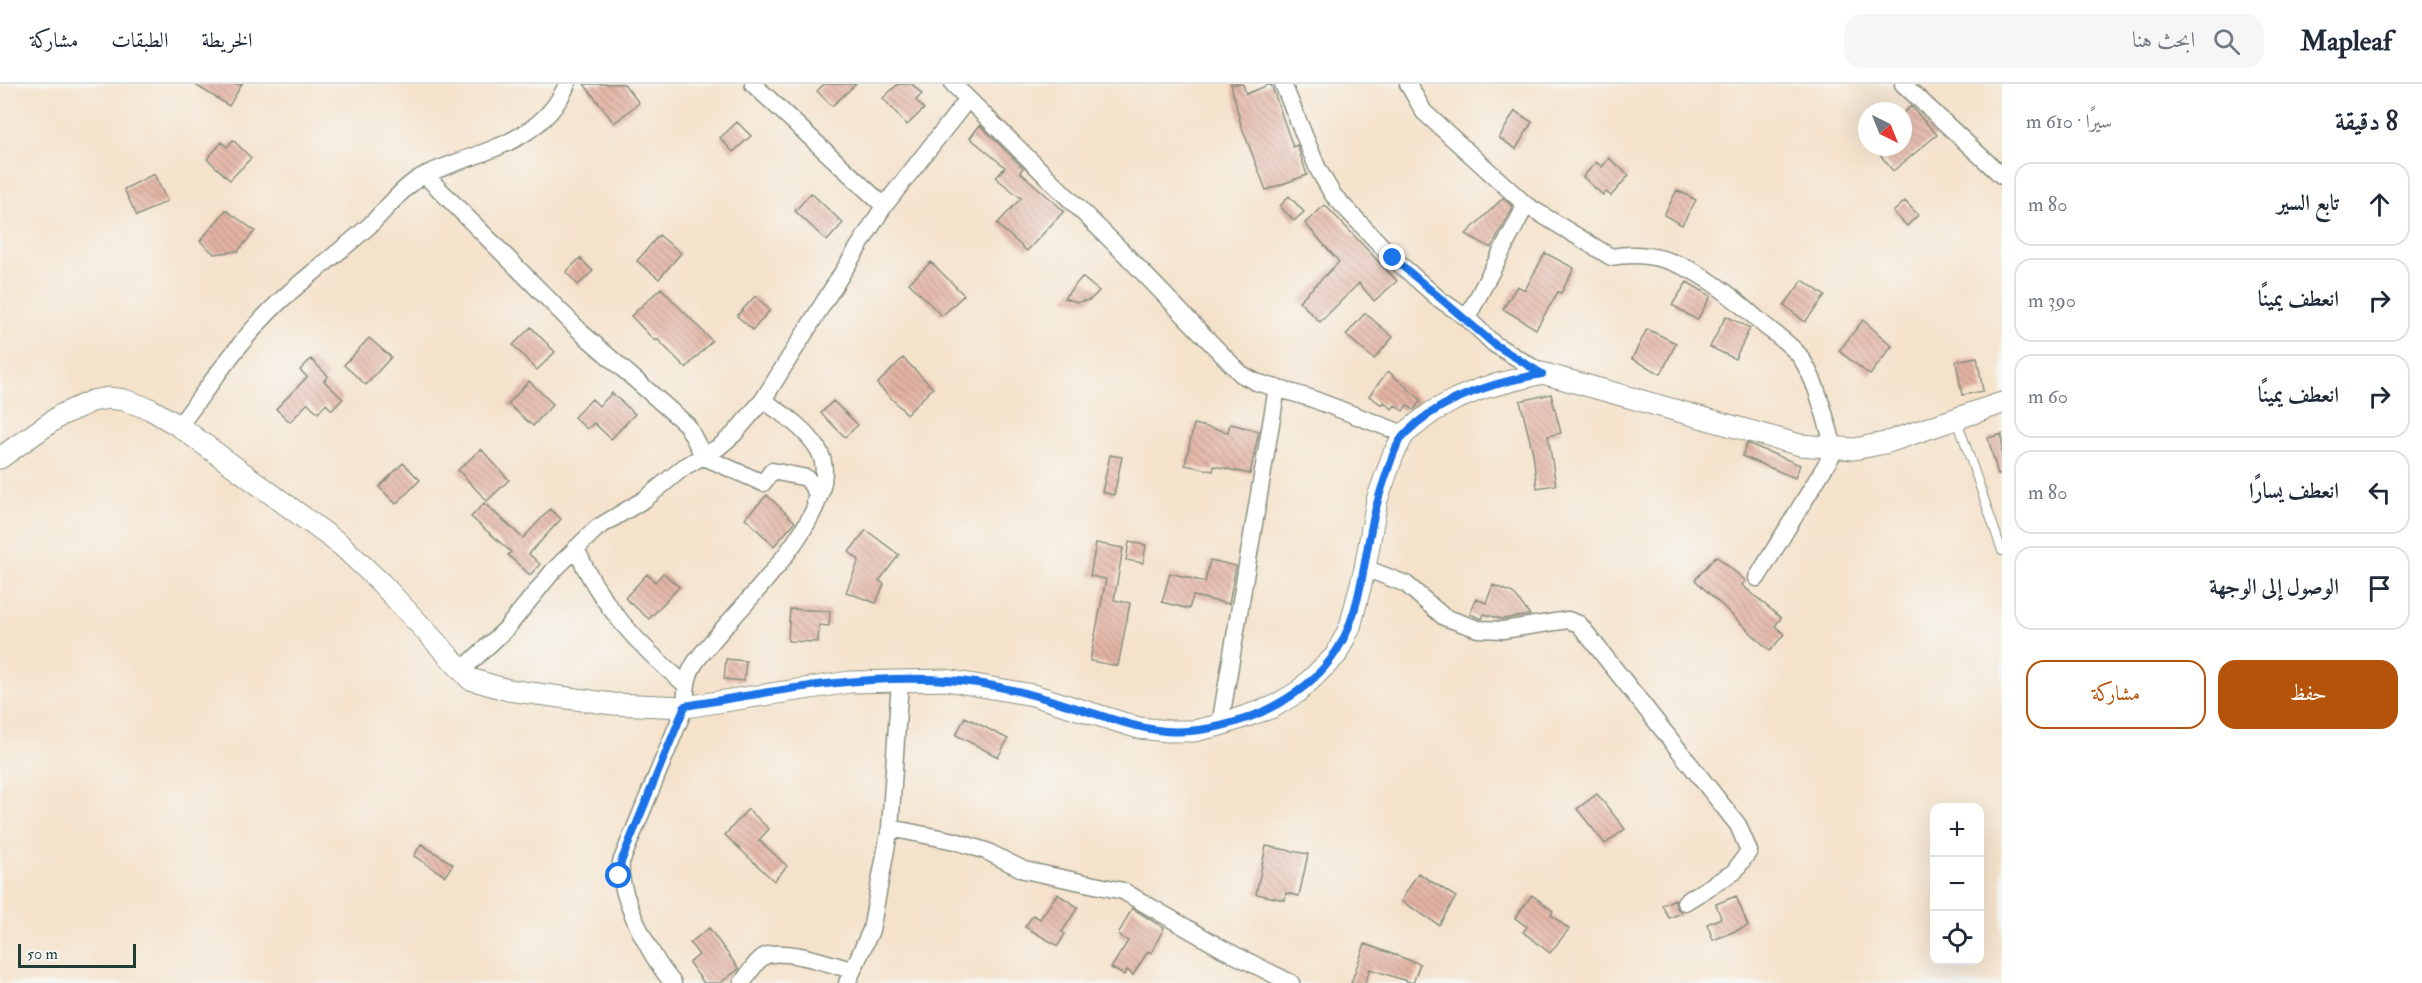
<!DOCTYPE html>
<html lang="ar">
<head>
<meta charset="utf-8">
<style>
	:root { --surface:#fff; --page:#f6f6f7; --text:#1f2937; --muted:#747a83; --line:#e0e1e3; --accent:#b45309 }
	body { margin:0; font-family:"IM FELL Double Pica",Amiri,serif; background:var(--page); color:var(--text); direction:rtl }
	.controls { position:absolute; right:18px; bottom:18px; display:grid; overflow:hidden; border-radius:12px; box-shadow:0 6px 24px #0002 }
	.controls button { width:54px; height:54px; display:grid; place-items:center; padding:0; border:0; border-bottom:2px solid var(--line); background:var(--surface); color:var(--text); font:30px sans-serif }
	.compass { position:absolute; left:1858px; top:18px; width:54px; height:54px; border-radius:50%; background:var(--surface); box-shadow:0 6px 24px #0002; rotate:137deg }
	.scale { position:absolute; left:18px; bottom:15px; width:118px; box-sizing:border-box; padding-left:6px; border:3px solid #1f3d34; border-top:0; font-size:16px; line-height:21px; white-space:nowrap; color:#1f3d34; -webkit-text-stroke:4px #f6f6f2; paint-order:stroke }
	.stop { position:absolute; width:18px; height:18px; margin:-14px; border:4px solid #1a73e8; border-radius:50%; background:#fff }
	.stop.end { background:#1a73e8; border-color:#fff; box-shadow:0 2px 6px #0008 }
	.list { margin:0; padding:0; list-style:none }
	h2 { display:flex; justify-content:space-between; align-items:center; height:78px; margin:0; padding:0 24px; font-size:26px }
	h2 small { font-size:20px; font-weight:400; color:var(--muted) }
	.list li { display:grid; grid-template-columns:39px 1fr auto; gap:18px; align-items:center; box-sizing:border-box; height:84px; margin:0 12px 12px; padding:0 12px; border:2px solid var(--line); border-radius:18px }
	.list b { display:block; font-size:22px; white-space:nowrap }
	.list em { font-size:20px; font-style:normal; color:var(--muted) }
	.actions { display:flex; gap:12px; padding:18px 24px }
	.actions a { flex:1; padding:14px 0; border:2px solid var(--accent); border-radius:18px; text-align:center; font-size:21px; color:var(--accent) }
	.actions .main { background:var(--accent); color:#fff }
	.icon { flex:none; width:33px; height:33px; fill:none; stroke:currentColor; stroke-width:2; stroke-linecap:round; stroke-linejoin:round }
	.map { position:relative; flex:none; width:2002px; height:899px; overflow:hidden; direction:ltr }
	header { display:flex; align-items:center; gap:36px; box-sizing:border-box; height:84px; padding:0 30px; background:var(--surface); border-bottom:2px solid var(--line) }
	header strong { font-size:28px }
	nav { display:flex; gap:33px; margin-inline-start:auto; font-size:21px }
	.search { width:420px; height:54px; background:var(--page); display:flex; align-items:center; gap:15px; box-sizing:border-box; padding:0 21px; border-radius:18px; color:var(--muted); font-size:22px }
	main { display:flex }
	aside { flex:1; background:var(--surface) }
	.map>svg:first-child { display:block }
	.building { fill:url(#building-back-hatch) }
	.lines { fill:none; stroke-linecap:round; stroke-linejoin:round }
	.service-casing { stroke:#8a9080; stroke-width:10 }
	.minor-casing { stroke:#8a9080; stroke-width:19 }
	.tertiary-casing { stroke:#8a9080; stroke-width:23 }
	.service { stroke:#fff; stroke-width:8 }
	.minor { stroke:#fff; stroke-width:16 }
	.tertiary { stroke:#fff; stroke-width:21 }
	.route { stroke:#1a73e8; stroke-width:8 }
</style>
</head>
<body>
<header>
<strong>Mapleaf</strong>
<div class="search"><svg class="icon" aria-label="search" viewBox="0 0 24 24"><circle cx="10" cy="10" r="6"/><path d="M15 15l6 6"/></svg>ابحث هنا</div>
<nav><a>الخريطة</a><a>الطبقات</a><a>مشاركة</a></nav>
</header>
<main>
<aside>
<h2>8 دقيقة<small>سيرًا · 610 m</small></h2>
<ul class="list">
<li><svg class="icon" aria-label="ahead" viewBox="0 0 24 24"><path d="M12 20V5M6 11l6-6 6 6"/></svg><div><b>تابع السير</b></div><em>80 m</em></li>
<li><svg class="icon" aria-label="right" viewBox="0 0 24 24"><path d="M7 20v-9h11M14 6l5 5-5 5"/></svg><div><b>انعطف يمينًا</b></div><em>390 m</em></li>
<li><svg class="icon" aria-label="right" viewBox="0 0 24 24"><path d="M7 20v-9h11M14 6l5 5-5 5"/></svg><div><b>انعطف يمينًا</b></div><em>60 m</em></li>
<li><svg class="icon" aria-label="left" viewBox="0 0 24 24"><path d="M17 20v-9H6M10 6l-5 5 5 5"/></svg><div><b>انعطف يسارًا</b></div><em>80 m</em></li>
<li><svg class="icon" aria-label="arrive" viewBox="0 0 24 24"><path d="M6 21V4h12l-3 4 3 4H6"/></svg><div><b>الوصول إلى الوجهة</b></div></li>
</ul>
<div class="actions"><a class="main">حفظ</a><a>مشاركة</a></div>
</aside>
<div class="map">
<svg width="2002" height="899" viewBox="0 0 2002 899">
	<defs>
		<pattern id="building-back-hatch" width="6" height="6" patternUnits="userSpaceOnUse" patternTransform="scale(1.5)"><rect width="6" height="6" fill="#e4b4a4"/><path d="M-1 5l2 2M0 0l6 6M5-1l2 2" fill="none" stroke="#b89486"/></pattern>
	</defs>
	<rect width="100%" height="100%" fill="#f6f6f2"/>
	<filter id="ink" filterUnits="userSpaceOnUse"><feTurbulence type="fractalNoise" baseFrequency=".0167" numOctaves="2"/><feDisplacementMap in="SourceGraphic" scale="12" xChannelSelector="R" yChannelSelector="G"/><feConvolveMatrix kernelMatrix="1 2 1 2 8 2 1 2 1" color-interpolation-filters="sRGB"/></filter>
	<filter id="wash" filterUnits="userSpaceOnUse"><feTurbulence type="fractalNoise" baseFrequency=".008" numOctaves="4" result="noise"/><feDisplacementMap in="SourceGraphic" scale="24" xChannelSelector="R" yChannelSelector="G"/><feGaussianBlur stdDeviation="1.35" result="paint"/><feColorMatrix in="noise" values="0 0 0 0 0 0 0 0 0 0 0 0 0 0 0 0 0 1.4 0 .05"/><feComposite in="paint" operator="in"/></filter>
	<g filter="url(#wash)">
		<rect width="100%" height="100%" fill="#f5e2cb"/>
		<g id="blocks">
			<!-- building -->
			<path class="building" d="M194,0H242L229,22Z
				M584,0H624L639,19L614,39Z
				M824,0H856L832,22L817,7Z
				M898,0H912L922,10L916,16L924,25L907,41L883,14Z
				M1231,0H1243L1246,10L1271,0L1293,63L1297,61L1307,91L1266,106L1241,41Z
				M1911,22L1937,51L1893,87L1874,63H1903V29Z
				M1515,27L1532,38L1516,65L1499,54Z
				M737,38L751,52L733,68L720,54Z
				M980,41L1023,84L1020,88L1064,127L1027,167L997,140L1021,114L996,94L1005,83L970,54Z
				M233,56L251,74L230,96L207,75L222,58L227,63Z
				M1609,74L1629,91L1611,112L1606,108L1603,111L1583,93L1596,78L1602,83Z
				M154,90L167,117L137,132L124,105Z
				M1677,106L1696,116L1682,141L1664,131Z
				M811,109L843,139L827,157L795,127Z
				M1289,112L1304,128L1294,137L1280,122Z
				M1503,114L1513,123L1491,164L1466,150Z
				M1905,117L1918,131L1907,142L1893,128Z
				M1325,121L1397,197L1374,217L1359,199L1320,238L1299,217L1339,178L1305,139Z
				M226,126L255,147L238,167L214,170L200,157Z
				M659,151L681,169L659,195L637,177Z
				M1545,169L1574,184L1561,209L1558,208L1536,245L1503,225L1517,202L1525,206Z
				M580,174L593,187L578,201L566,188Z
				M931,178L964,211L942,232L909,199Z
				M1082,193L1099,207L1090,216L1077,218L1064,214Z
				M1803,196L1825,212L1805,238L1784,221Z
				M1687,198L1711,212L1697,236L1672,221Z
				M661,204L712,257L686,284L657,255L655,257L631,232Z
				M755,212L770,226L753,246L737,232Z
				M1365,229L1393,253L1374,275L1346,251Z
				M1726,232L1750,244L1735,275L1710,263Z
				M1863,236L1892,262L1870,291L1839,267Z
				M531,243L555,268L537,286L513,261Z
				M1647,245L1676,259L1661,290L1632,275Z
				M369,254L391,273L366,301L344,281Z
				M1977,273L1983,307L1962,311L1956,277Z
				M903,274L933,304L907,330L877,300Z
				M311,275L328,292L324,297L343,315L332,326L326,320L318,329L308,319L290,338L276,325L307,293L300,286Z
				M1388,287L1421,316L1414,326L1407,321L1403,327L1395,321L1392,325L1384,318L1382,321L1369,312Z
				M529,297L553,320L533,342L508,320Z
				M612,309L635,330L611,355L594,339L587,345L574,333L592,315L599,322Z
				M1551,310L1561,349L1548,352L1556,401L1537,404L1533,369L1520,317Z
				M833,317L858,341L845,353L821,329Z
				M1194,340L1228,348L1230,340L1259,347L1250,390L1214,382L1213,387L1185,381Z
				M2002,350V390L1998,391L1988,354Z
				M1747,359L1800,381L1795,394L1742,372Z
				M481,365L509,396L487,417L458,386Z
				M1110,371L1122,373L1114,411L1102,408Z
				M403,379L420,396L396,420L379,403Z
				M767,411L795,438L774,462L745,434Z
				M484,419L523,454L550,425L561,435L529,470L540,480L530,491L508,471L511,468L471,433Z
				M866,446L899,471L879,497L884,500L876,519L846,508L859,476L849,468Z
				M1129,458L1146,461L1143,479L1126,476Z
				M1096,459L1123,464L1114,516L1130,519L1118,582L1090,577L1106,495L1090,492Z
				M1716,472L1746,497L1742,501L1781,534L1775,542L1784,550L1770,567L1695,496Z
				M1210,476L1236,482L1229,520L1193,512L1189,525L1162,518L1170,489L1205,498Z
				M663,489L679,503L649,535L625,514L647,490L655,498Z
				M1493,501L1513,509L1530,531L1502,535L1484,530L1482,535L1470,530L1476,515L1486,519Z
				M790,525L830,527L829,542L819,541L818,558L788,557Z
				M726,575L746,577L744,597L724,595Z
				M965,633L1008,655L998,673L956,651Z
				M1597,710L1625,745L1605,760L1577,725Z
				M748,725L769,745L759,756L787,782L774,797L725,751Z
				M421,760L453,780L445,792L414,772Z
				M1266,762L1308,770L1299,812L1286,809L1285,816L1256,810Z
				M1418,789L1456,813L1439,841L1401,817Z
				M1057,810L1078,823L1062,848L1065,850L1058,862L1025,843L1033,831L1040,835Z
				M1532,811L1553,827L1551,831L1569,845L1550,869L1523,848L1527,843L1515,834Z
				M1736,812L1748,842L1713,856L1707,840L1721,834L1716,820Z
				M1675,815L1676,823L1682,829L1669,834L1662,821Z
				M1132,824L1164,844L1151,869L1148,867L1133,891L1127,886L1124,891L1111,884L1128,857L1118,851Z
				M709,844L739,885L720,899H704L689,879L699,871L690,859Z
				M1365,860L1420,880L1413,899L1370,885L1365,899H1351Z"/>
		</g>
	</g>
	<g filter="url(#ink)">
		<use href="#blocks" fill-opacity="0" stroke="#8a9080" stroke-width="1.5"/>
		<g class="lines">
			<!-- service casing -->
			<g class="service-casing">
				<path id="service" d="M1957,336L2002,467"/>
			</g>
			<!-- minor casing -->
			<g class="minor-casing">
				<path id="minor" d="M753,0L884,122
					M953,0L1122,167L1241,290L1256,298L1310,314L1404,350
					M1283,0L1318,85L1333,111L1393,174L1439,215L1467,234L1494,260L1542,289
					M1408,0L1424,28L1526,121L1611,173C1673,161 1722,203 1764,241C1775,250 1790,260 1799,271C1818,298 1825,335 1835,366L1757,494
					M1903,0L2002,92
					M425,91L583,250L687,341L704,373L763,399L772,387L807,394L818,411L815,417
					M1467,234L1526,121
					M179,342C210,301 241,254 279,218C308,191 340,168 369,142C387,125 404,100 427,90C479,67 543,59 567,0
					M576,464C599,520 640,563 686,601
					M1365,484L1406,500L1444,533L1478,545L1503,546L1568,536L1579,540L1738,741L1749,767L1734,788L1685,818
					M461,587L506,545L553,487L597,444L645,415L684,383L719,363L734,350L763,316L884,122L968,15
					M1220,641L1277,304
					M890,744L955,757L986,767L1024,786L1123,807L1223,865L1291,899
					M673,899C652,875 617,810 621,778L685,623C686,607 686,592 695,579C725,534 853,424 818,365C805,344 783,330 763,316
					M742,899C748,891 755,878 763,873C781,862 832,881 852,886
					M847,899L871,846L890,744L900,597"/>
			</g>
			<!-- tertiary casing -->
			<g class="tertiary-casing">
				<path id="tertiary" d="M0,374L61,331L92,317L108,314L124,316L150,325L179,342L341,461L381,499L470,595L508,606L613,620L685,623L850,598L946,596L1033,611L1139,644L1168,647H1194L1220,641L1273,623L1298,608L1336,571L1350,543L1365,484L1377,416L1393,371L1404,350L1432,328L1456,315L1483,304L1542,289L1800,361L1854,365L1885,359L2002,319"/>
			</g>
			<!-- service -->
			<use href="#service" class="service"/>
			<!-- minor -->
			<use href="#minor" class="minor"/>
			<!-- tertiary -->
			<use href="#tertiary" class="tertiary"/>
		</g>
	</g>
	<g class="lines" filter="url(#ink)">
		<!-- route -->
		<path class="route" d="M619,792L621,778L685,622C770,608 859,590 946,596C990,598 1035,611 1077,624C1106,633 1135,644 1165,647C1200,650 1243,639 1274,622C1376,568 1352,488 1384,397C1390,381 1394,361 1406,349C1441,313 1495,298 1542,290L1494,260L1393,174"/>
	</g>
</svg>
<div class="controls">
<button>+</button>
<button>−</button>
<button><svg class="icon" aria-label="locate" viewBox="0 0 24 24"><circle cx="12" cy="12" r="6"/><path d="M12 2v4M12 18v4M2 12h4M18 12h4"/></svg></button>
</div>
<svg class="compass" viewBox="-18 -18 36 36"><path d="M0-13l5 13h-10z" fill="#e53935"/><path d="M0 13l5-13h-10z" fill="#747a83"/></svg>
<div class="scale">50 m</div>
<div class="stop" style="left:619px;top:792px"></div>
<div class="stop end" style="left:1393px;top:174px"></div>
</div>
</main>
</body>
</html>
